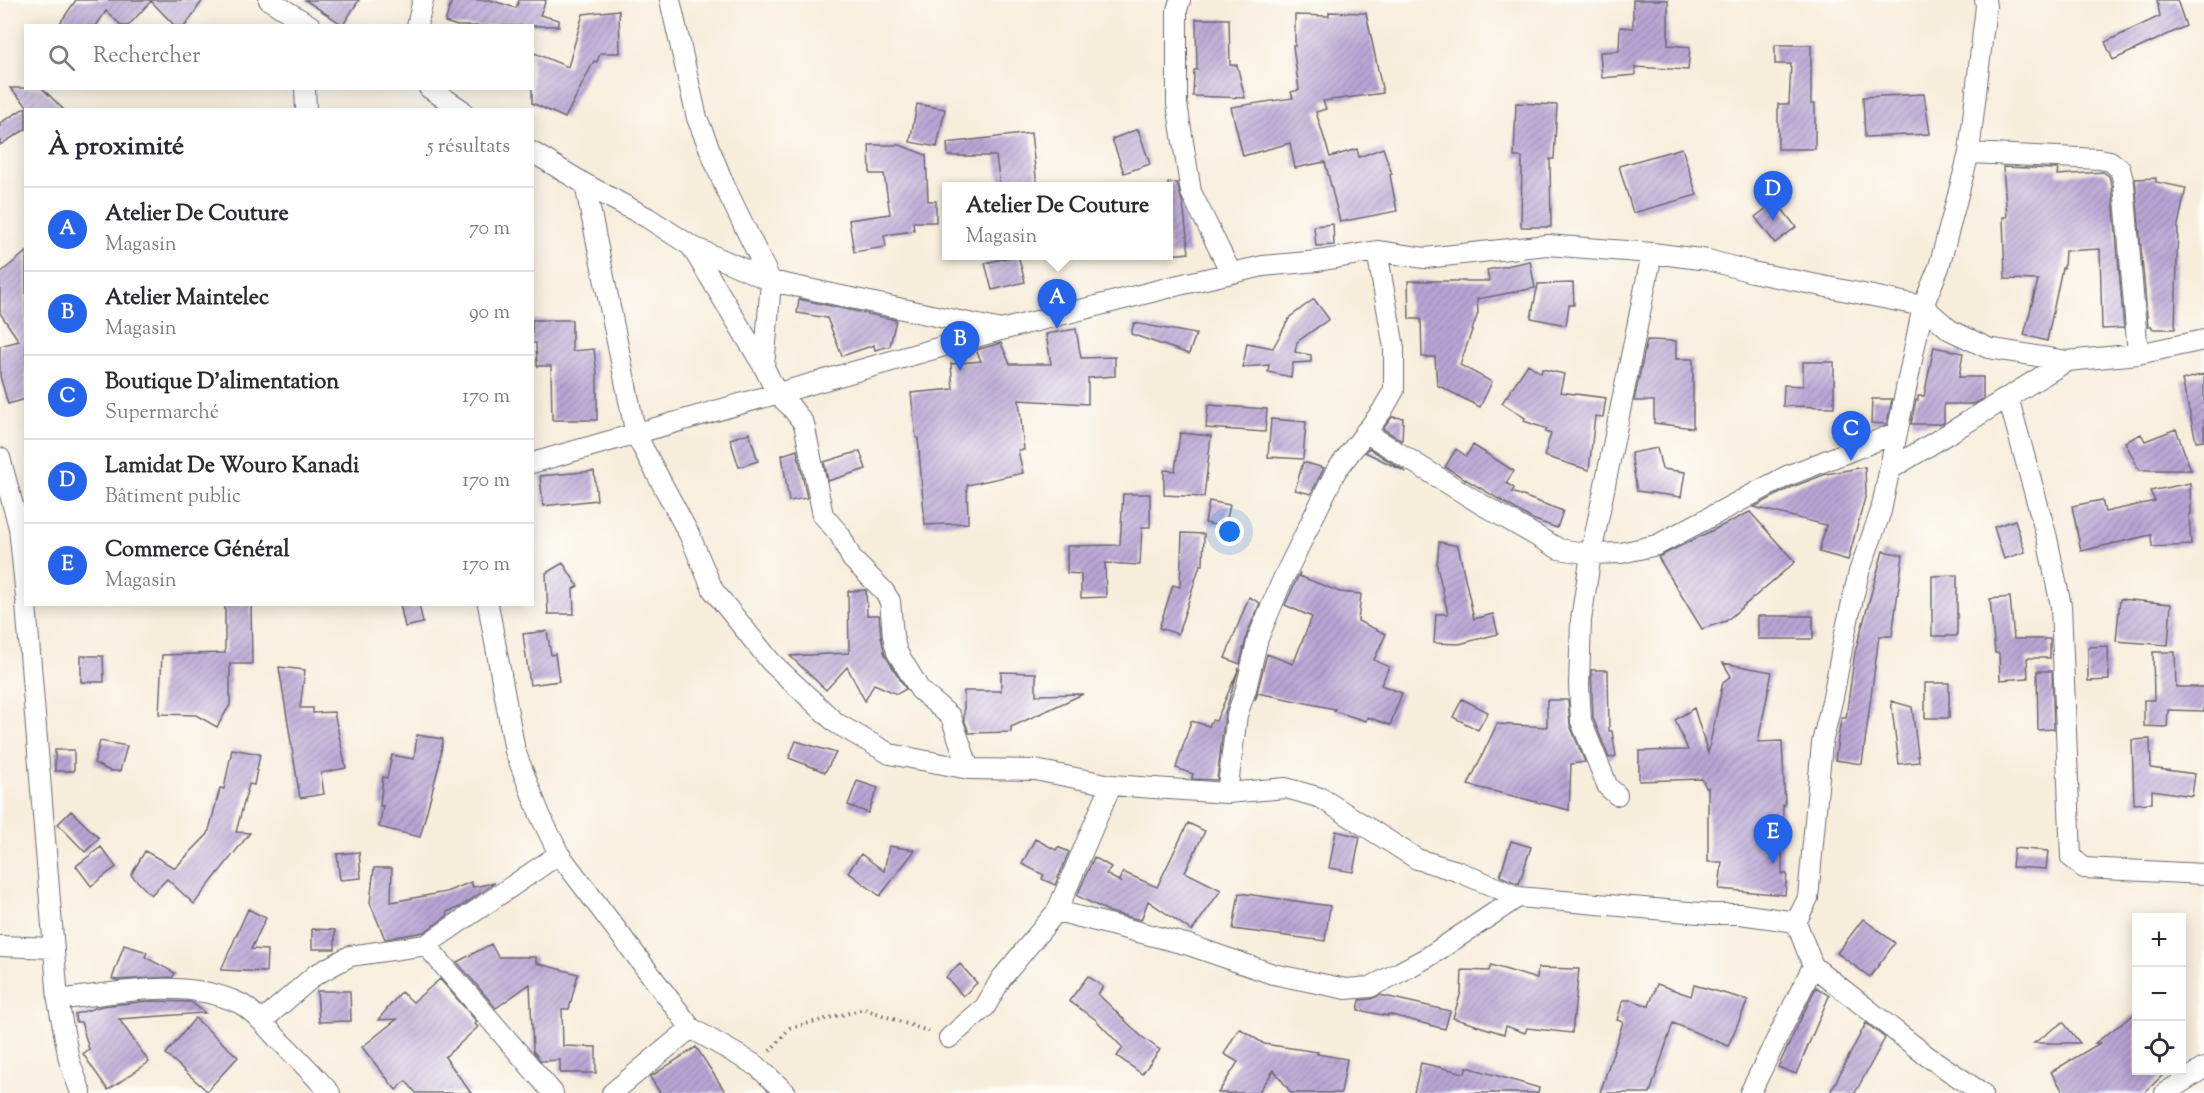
<!DOCTYPE html>
<html lang="fr">
<head>
<meta charset="utf-8">
<style>
	:root { --surface:#fff; --page:#f2f2f3; --text:#2b2b33; --muted:#7c7c81; --line:#e1e1e2; --accent:#2563eb }
	body { margin:0; font-family:"Sorts Mill Goudy",serif; background:var(--page); color:var(--text) }
	.controls { position:absolute; right:18px; bottom:18px; display:grid; overflow:hidden; border-radius:0px; box-shadow:0 3px 15px #0003 }
	.controls button { width:54px; height:54px; display:grid; place-items:center; padding:0; border:0; border-bottom:2px solid var(--line); background:var(--surface); color:var(--text); font:30px sans-serif }
	.you { position:absolute; left:1230px; top:532px; width:21px; height:21px; margin:-15px; border:4px solid #fff; border-radius:50%; background:#1a73e8; box-shadow:0 0 0 9px #1a73e833 }
	.badge { display:grid; place-items:center; width:39px; height:39px; border-radius:50%; background:var(--accent); color:#fff; font-size:20px; font-weight:700 }
	.pin { position:absolute; translate:-50% -50px; filter:drop-shadow(0 2px 3px #0008) }
	.pin::after { content:''; position:absolute; top:32px; width:21px; height:18px; background:inherit; clip-path:polygon(0 0,100% 0,50% 100%) }
	.popup { position:absolute; left:942px; top:182px; width:231px; height:78px; box-sizing:border-box; display:grid; place-content:center; border-radius:0px; background:var(--surface); filter:drop-shadow(0 2px 4px #0005); font-size:20px; white-space:nowrap; color:var(--muted) }
	.popup b { font-size:22px; color:var(--text) }
	.popup::after { content:''; position:absolute; left:50%; top:100%; margin-left:-12px; border:12px solid transparent; border-top-color:var(--surface) }
	.list { margin:0; padding:0; list-style:none }
	h2 { display:flex; justify-content:space-between; align-items:center; height:78px; margin:0; padding:0 24px; font-size:26px }
	h2 small { font-size:20px; font-weight:400; color:var(--muted) }
	.list li { display:grid; grid-template-columns:39px 1fr auto; gap:18px; align-items:center; box-sizing:border-box; height:84px; padding:0 24px; border-top:2px solid var(--line) }
	.list b { display:block; font-size:22px; white-space:nowrap }
	.list p { margin:0; font-size:20px; white-space:nowrap; color:var(--muted) }
	.list em { font-size:20px; font-style:normal; color:var(--muted) }
	.icon { flex:none; width:33px; height:33px; fill:none; stroke:currentColor; stroke-width:2; stroke-linecap:round; stroke-linejoin:round }
	.map { position:relative; flex:none; width:2204px; height:1093px; overflow:hidden }
	.search { position:absolute; background:var(--surface); box-shadow:0 3px 15px #0003; left:24px; top:24px; width:510px; height:66px; display:flex; align-items:center; gap:15px; box-sizing:border-box; padding:0 21px; border-radius:0px; color:var(--muted); font-size:22px }
	.panel { position:absolute; background:var(--surface); box-shadow:0 3px 15px #0003; left:24px; top:108px; width:510px; height:498px; border-radius:0px }
	.map>svg:first-child { display:block }
	.building { fill:url(#building-hatch) }
	.lines { fill:none; stroke-linecap:round; stroke-linejoin:round }
	.street-casing { stroke:#6d6973; stroke-width:22 }
	.path { stroke:#6d6973; stroke-width:4; stroke-dasharray:1.5 4.5; stroke-linecap:butt }
	.street { stroke:#fff; stroke-width:20 }
</style>
</head>
<body>
<div class="map">
<svg width="2204" height="1093" viewBox="0 0 2204 1093">
	<defs>
		<pattern id="building-hatch" width="6" height="6" patternUnits="userSpaceOnUse" patternTransform="scale(1.5)"><rect width="6" height="6" fill="#b9a6d5"/><path d="M-1 1l2-2M0 6l6-6M5 7l2-2" fill="none" stroke="#9687ae"/></pattern>
	</defs>
	<rect width="100%" height="100%" fill="#fdfcf7"/>
	<filter id="ink" filterUnits="userSpaceOnUse"><feTurbulence type="fractalNoise" baseFrequency=".0167" numOctaves="2"/><feDisplacementMap in="SourceGraphic" scale="12" xChannelSelector="R" yChannelSelector="G"/><feConvolveMatrix kernelMatrix="1 2 1 2 8 2 1 2 1" color-interpolation-filters="sRGB"/></filter>
	<filter id="wash" filterUnits="userSpaceOnUse"><feTurbulence type="fractalNoise" baseFrequency=".008" numOctaves="4" result="noise"/><feDisplacementMap in="SourceGraphic" scale="24" xChannelSelector="R" yChannelSelector="G"/><feGaussianBlur stdDeviation="1.35" result="paint"/><feColorMatrix in="noise" values="0 0 0 0 0 0 0 0 0 0 0 0 0 0 0 0 0 1.4 0 .05"/><feComposite in="paint" operator="in"/></filter>
	<g filter="url(#wash)">
		<rect width="100%" height="100%" fill="#f7eddb"/>
		<g id="blocks">
			<!-- building -->
			<path class="building" d="M76,0H203L185,26H175L151,1L128,26H122L106,11L96,26H58Z
				M305,0H359L343,25Z
				M452,0H490L516,8L519,0H546L540,15L559,20V26H457L445,22Z
				M1633,0H1668V45L1690,47L1688,70L1635,67V75L1602,78L1600,52L1619,51L1620,27L1633,28Z
				M2157,0H2177L2186,26L2113,60L2105,42L2160,16Z
				M619,10L620,53H600L597,62L594,61L565,118L532,103V52L568,67L583,14Z
				M1329,12L1366,13L1383,93L1323,101L1326,109L1316,112L1330,157L1357,149L1359,157L1383,148L1392,174L1390,175L1397,211L1340,222L1325,162L1295,168L1290,143L1243,156L1231,107L1293,98L1291,92L1299,90L1293,46H1295V15L1329,16Z
				M1196,19H1229L1230,65H1237L1245,98L1193,96L1194,70H1197Z
				M1775,45H1811V104H1815V149H1778V104H1789L1791,64H1775Z
				M10,88H42L64,110H31Z
				M1924,94L1930,134L1865,137L1863,97Z
				M1516,103L1557,105L1554,159H1550L1551,227H1521L1522,157H1514Z
				M917,104L945,109L937,147L910,142Z
				M26,107V129L0,145V123Z
				M1138,129L1150,164L1124,173L1112,139Z
				M1031,133L1037,186H1000L996,156H948L947,143Z
				M869,145H900L926,155L928,201H936V222H913L914,231L884,235L886,247L854,252L849,220L890,214L884,174H870Z
				M1682,148L1697,195L1633,213L1619,166Z
				M2003,167L2058,169L2057,175L2103,172L2109,176L2112,186L2124,328L2102,329L2100,249L2065,251L2064,268H2062L2047,341L2024,335L2038,280L2005,279L2003,217H2007Z
				M2156,178V182L2186,188L2178,225L2175,329H2152V327H2148L2135,179Z
				M1168,183H1177L1183,204L1189,253L1170,255L1168,235Z
				M1776,201L1796,227L1775,243L1755,217Z
				M1333,224L1334,245L1316,246L1314,226Z
				M26,252V399L8,404L0,376V346L19,341L0,313V273Z
				M1018,255L1025,282L992,290L985,263Z
				M1530,261L1535,288L1477,299L1478,313L1460,365L1492,382L1480,407L1437,385L1435,357H1422L1421,319H1409L1408,281H1489L1487,270Z
				M1573,283L1574,305H1569L1566,325L1531,318L1538,284Z
				M799,299L896,320L890,346L875,350L874,345L842,356L827,318L797,313Z
				M1314,299L1329,319L1297,342L1295,352L1311,355V362L1293,363L1291,377L1268,372L1269,365L1243,367L1247,343L1273,348L1290,317Z
				M532,320H572V351L594,349L597,374V420H552L551,366H537L536,343H532Z
				M1134,323L1196,334L1189,354L1131,334Z
				M1076,329L1081,358L1115,357V376L1088,378V404L1019,400L1024,450H1018L1023,473L967,485L968,523L925,525L918,438H916L911,393L953,389L951,364L981,361L976,350L1001,343L1010,364H1051L1046,334Z
				M1647,340L1676,341V359H1693V428L1654,423V401H1634Z
				M1934,347L1963,353L1959,377H1983V399L1974,404H1944V423L1940,424H1911L1916,400H1918V396H1924Z
				M1803,362H1834V407L1783,406L1784,385L1803,386Z
				M1528,364L1541,373L1542,369L1564,374L1560,392L1606,398L1603,417L1595,416L1589,470L1544,456L1551,434L1545,432L1547,429L1524,421L1525,418L1502,403Z
				M2204,374V440L2196,441L2182,380Z
				M1872,399H1892L1887,424L1871,423Z
				M1208,405L1267,409L1265,432L1206,428Z
				M1392,417L1403,418L1402,441L1383,429Z
				M1271,419L1306,422L1303,459L1268,457Z
				M2176,429L2191,470H2139L2125,442L2141,434L2145,441Z
				M749,433L758,461L739,467L730,439Z
				M1180,433L1211,436L1204,497L1164,495V470L1175,471Z
				M1473,445L1514,471L1506,483L1514,488L1512,492L1563,511L1557,528L1532,519L1445,467L1456,449L1466,456Z
				M1369,448L1406,472L1365,452Z
				M1657,448L1662,469L1685,472L1681,497L1637,491L1631,453Z
				M797,450L807,498L789,501L782,455Z
				M860,451L866,469L828,481L824,462Z
				M1303,462L1324,468L1311,494L1295,490Z
				M1865,467L1866,494L1848,560L1819,552L1826,525L1754,507L1792,487L1826,474Z
				M594,471L597,500L543,506L540,476Z
				M2190,483L2191,514H2189L2191,545L2152,547L2151,535L2081,551L2072,506L2102,500L2105,512L2155,501L2150,491Z
				M1123,494H1150V527H1142L1140,565L1105,563L1106,597L1081,598V574L1067,573V546L1120,545Z
				M1209,501L1230,505L1225,527L1205,523Z
				M1750,512L1795,562L1726,621L1702,629L1658,557Z
				M2015,520L2025,552L2004,559L1994,527Z
				M1182,533L1204,534L1203,565H1200L1178,634L1159,628L1173,585L1180,587Z
				M1439,542L1458,546L1474,619L1493,614L1498,634L1459,644L1434,643L1436,614H1448L1437,566Z
				M1883,551L1903,555L1892,636H1879L1862,764L1835,760L1841,718H1846L1855,652Z
				M563,563L578,586L573,589L574,614H548L546,573Z
				M1300,572L1299,576L1340,592L1361,594L1358,621L1386,634L1374,660L1389,667L1381,685L1402,693L1390,725L1367,717L1366,721L1334,711L1335,709L1258,693L1255,700L1267,654L1293,664L1312,617L1285,605Z
				M1957,575V636H1932V576Z
				M866,590L867,615H879L881,637L885,655L906,689L897,694L874,684L865,701L847,667L826,690L790,656L849,653L848,591Z
				M1249,597L1260,603L1247,634L1240,664L1225,658Z
				M2010,597L2014,639H2050V658H2027L2028,678L2000,680L1999,653H1995L1990,599Z
				M2120,599L2171,604L2168,645L2116,641Z
				M225,604H251L252,664H230V705L217,727L196,715L159,714L162,655L225,653Z
				M400,604H419L423,623L405,627Z
				M1758,616H1813V639H1758Z
				M547,631L551,655L555,654L559,681L530,685L523,634Z
				M2108,646L2109,680L2088,681V647Z
				M2153,652H2175L2176,687H2204V711L2168,710L2167,727L2144,726V700H2154Z
				M81,656H103L104,682H81Z
				M1723,663L1772,672L1758,742L1782,741L1785,805H1783L1782,874H1787L1785,895L1719,889L1722,862H1708V787L1706,788L1702,779L1639,781V751L1688,750L1675,720L1694,708L1708,753L1723,682L1731,676Z
				M279,667L305,670L300,708H313V713L334,712L346,768L321,773L324,794L300,798Z
				M1239,668L1225,713L1217,780L1192,779L1193,774L1176,768L1191,721L1209,726L1212,720L1216,721Z
				M1591,670H1608L1609,731H1612L1616,756L1609,758L1593,718Z
				M2037,671H2052L2054,729L2038,730Z
				M1001,672L1036,673V695L1083,694L1011,727V732L969,733L964,719V691H1001Z
				M1925,683H1949V718H1925Z
				M1462,699L1488,712L1478,730L1453,717Z
				M1547,700H1568L1570,725L1585,762L1571,764L1569,810L1468,785L1497,724L1547,727Z
				M1891,701L1912,707L1919,762L1899,764Z
				M417,735L443,739L439,765L420,837L379,827L383,806H380L383,777L387,778L392,755L414,759Z
				M2150,739L2151,768L2195,774L2192,796L2152,790V803L2134,804L2132,740Z
				M100,741L127,746L120,771H110L94,763Z
				M796,741L836,753L825,772L789,758Z
				M232,749L260,754L254,785L249,784L236,832L250,833L194,904L167,879L151,895L131,875L145,851L175,868L208,834L220,788L224,789Z
				M55,750H74V771H55Z
				M857,781L878,788L868,813L848,805Z
				M71,811L99,838L85,852L58,824Z
				M1188,823L1205,831L1185,872L1221,890L1192,931L1148,901L1141,920L1110,912L1077,896L1094,857L1111,867L1106,874L1122,883L1119,880L1123,872L1157,887Z
				M1336,831L1360,837L1353,872L1329,868Z
				M1035,839L1056,850L1058,847L1069,852L1055,885L1042,879L1044,875L1022,864Z
				M1511,841L1531,847L1519,884L1500,876Z
				M889,846L915,850L880,896L848,872L861,854L884,871Z
				M101,847L116,867L91,886L76,866Z
				M2014,848L2048,851L2046,869L2012,867Z
				M359,852L361,878L340,880L337,854Z
				M374,868H392L391,902L446,892L471,882L473,887L495,883L460,907L447,912L448,915L424,932L385,939L370,903Z
				M1239,893L1330,906L1325,941L1233,929Z
				M248,909L266,918L251,949L267,950L266,972L221,970Z
				M1863,919L1895,943L1870,977L1837,953Z
				M312,929L335,930V949H312Z
				M491,944L498,957H536V963L578,974L569,1009H562L563,1046L596,1047V1073H560V1060L541,1061L533,1051L530,984L496,1008L457,962Z
				M124,945L147,952L145,957L175,973L173,977L117,980L112,979Z
				M960,964L977,983L963,996L946,977Z
				M1491,965L1537,979L1538,968L1579,969L1572,1033L1527,1028L1525,1033L1506,1026L1504,1034L1453,1018L1461,992L1462,970L1489,971Z
				M1088,976L1103,987L1098,994L1141,1036L1160,1050L1142,1074L1117,1056L1123,1048L1095,1019L1069,1001Z
				M440,979L477,1022L475,1024L478,1027L445,1057L471,1093H416L406,1081L396,1090L362,1047L397,1019L378,1020L401,992L413,1002Z
				M1657,984L1691,996L1694,985L1748,1000L1728,1046L1673,1023L1650,1093H1600L1623,1022L1617,1020L1623,1000H1632L1649,1006Z
				M1816,987L1829,996L1796,1074L1778,1067Z
				M317,991H350L351,1021L319,1022Z
				M1380,995L1450,1011L1445,1029L1388,1014V1016L1358,1010L1360,1000L1371,999Z
				M150,1001L191,1002L205,1013L119,1019L149,1062L108,1090L83,1054L89,1049L81,1022H76L75,1014L102,1006Z
				M2136,1013V1071H2167L2144,1093H2064L2051,1072L2100,1043H2095Z
				M195,1018L238,1057L207,1091L166,1054Z
				M2063,1022L2080,1043H2034Z
				M1866,1023L1885,1038L1855,1093H1830Z
				M1239,1028L1264,1044L1318,1052L1317,1054L1347,1059L1341,1093H1291L1274,1070L1258,1093H1218L1238,1062L1224,1054Z
				M696,1047L726,1093H660L650,1077Z
				M1421,1063L1465,1073L1467,1067L1539,1088L1538,1093H1414Z"/>
		</g>
	</g>
	<g filter="url(#ink)">
		<use href="#blocks" fill-opacity="0" stroke="#6d6973" stroke-width="1.5"/>
		<g class="lines">
			<!-- street casing -->
			<g class="street-casing">
				<path id="street" d="M269,0L311,26
					M670,0L697,118L725,187L771,281L764,367
					M1180,0L1177,10V104L1191,192L1231,273
					M417,26L423,0
					M305,88L306,110
					M429,88L462,110
					M532,152L585,184L648,218L691,246L764,367L777,394L791,407L804,424L823,515L840,535L852,559L883,590L890,601L893,636L897,652L920,690L951,717L969,769
					M1969,153L2100,159L2110,161L2120,169L2124,184L2138,354
					M585,184L636,435L690,536L713,590L771,662L836,723L890,754L969,769L1035,770L1111,785L1227,793
					M691,246L771,281L997,329
					M1377,251L1394,348V390L1382,411L1336,471L1282,581L1258,638L1246,689L1237,715L1227,793L1286,788L1321,798L1417,859L1457,871L1518,897L1711,914H1740L1796,922
					M2008,397L2047,538L2061,606L2071,857L2084,868L2204,874
					M1365,432L1481,504L1559,549L1591,554L1621,553L1657,545L1787,476L1896,433
					M0,458L19,527L26,598
					M532,463L1001,330L1179,285L1263,266L1318,261L1377,251L1425,258L1547,245L1652,253L1708,260L1752,272L1923,306L1950,330L1988,348L2067,361L2138,354L2204,340
					M1889,470L2067,361
					M26,604L58,1000L69,1060L81,1093
					M488,604L515,751L540,815L559,854L691,1028L757,1066L786,1093
					M1617,795L1608,787L1581,721L1579,685L1581,620L1591,554L1652,253
					M1057,911L1189,945L1273,974L1346,989L1370,987L1400,972L1428,957L1518,897
					M0,946L53,948
					M58,1000C116,993 184,977 239,1003C253,1010 266,1026 276,1037C295,1055 313,1074 330,1093
					M262,1021L315,975L350,956L426,945
					M949,1038L985,1007L1001,979L1057,911L1111,785
					M553,1093L426,945L559,854
					M612,1093L691,1028
					M1750,1093L1813,966
					M1982,1093L1927,1056L1813,966L1796,922L1808,898L1822,743L1833,697L1845,633L1859,572L1881,511L1923,306L1939,267L1969,153L1986,6L1985,0
					M2165,1093L2204,1068"/>
			</g>
			<!-- path -->
			<path class="path" d="M770,1051L790,1028L864,1009L931,1032"/>
			<!-- street -->
			<use href="#street" class="street"/>
		</g>
	</g>
</svg>
<div class="controls">
<button>+</button>
<button>−</button>
<button><svg class="icon" aria-label="locate" viewBox="0 0 24 24"><circle cx="12" cy="12" r="6"/><path d="M12 2v4M12 18v4M2 12h4M18 12h4"/></svg></button>
</div>
<div class="you"></div>
<div class="pin badge" style="left:1057px;top:329px">A</div>
<div class="popup"><b>Atelier De Couture</b>Magasin</div>
<div class="pin badge" style="left:960px;top:371px">B</div>
<div class="pin badge" style="left:1851px;top:461px">C</div>
<div class="pin badge" style="left:1773px;top:221px">D</div>
<div class="pin badge" style="left:1773px;top:864px">E</div>
<div class="search"><svg class="icon" aria-label="search" viewBox="0 0 24 24"><circle cx="10" cy="10" r="6"/><path d="M15 15l6 6"/></svg>Rechercher</div>
<section class="panel">
<h2>À proximité<small>5 résultats</small></h2>
<ul class="list">
<li><span class="badge">A</span><div><b>Atelier De Couture</b><p>Magasin</p></div><em>70 m</em></li>
<li><span class="badge">B</span><div><b>Atelier Maintelec</b><p>Magasin</p></div><em>90 m</em></li>
<li><span class="badge">C</span><div><b>Boutique D'alimentation</b><p>Supermarché</p></div><em>170 m</em></li>
<li><span class="badge">D</span><div><b>Lamidat De Wouro Kanadi</b><p>Bâtiment public</p></div><em>170 m</em></li>
<li><span class="badge">E</span><div><b>Commerce Général</b><p>Magasin</p></div><em>170 m</em></li>
</ul>
</section>
</div>
</body>
</html>
